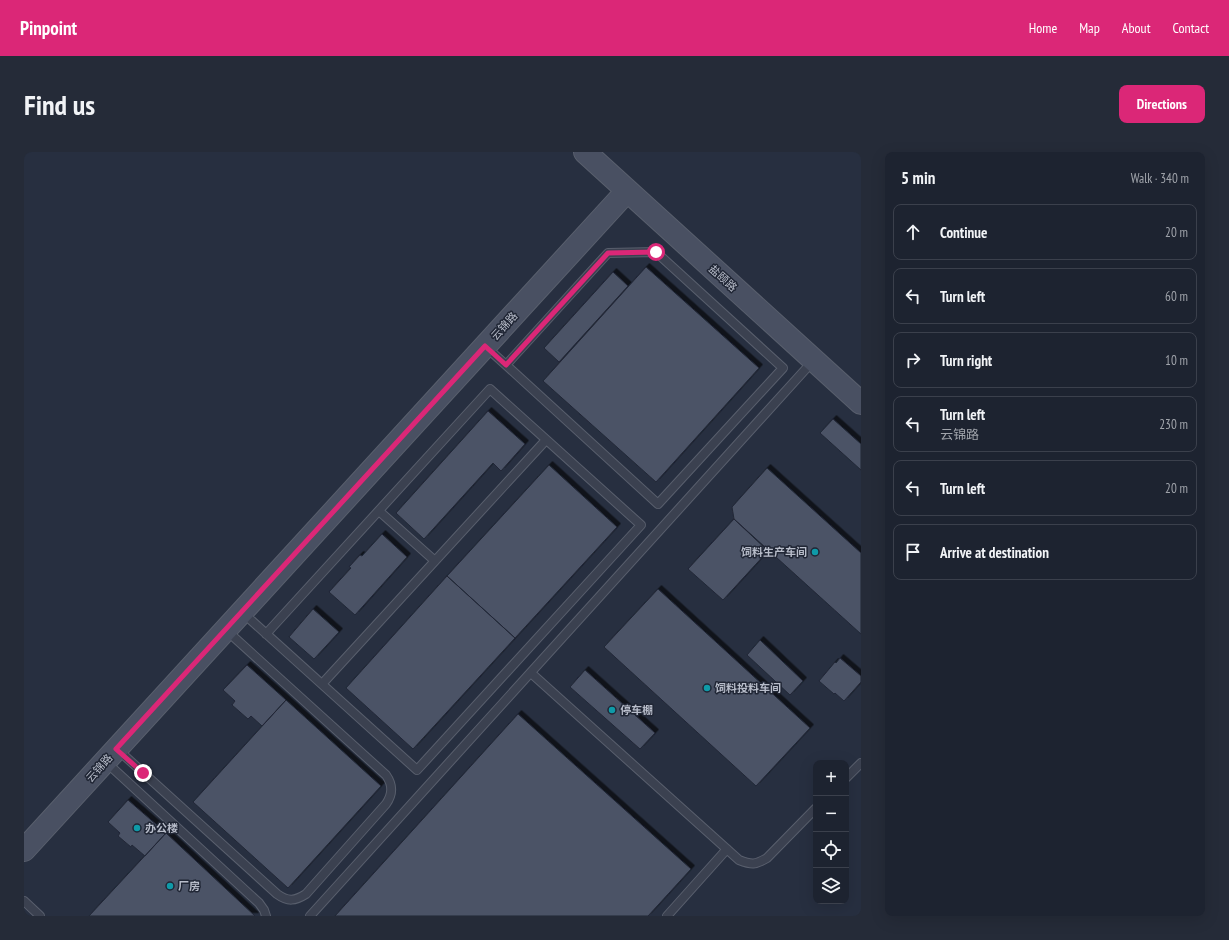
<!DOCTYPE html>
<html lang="en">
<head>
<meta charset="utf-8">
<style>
	:root { --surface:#1d2330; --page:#252b38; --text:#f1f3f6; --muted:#a0a4ab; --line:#3b404c; --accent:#db2777 }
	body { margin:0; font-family:"PT Sans Narrow","Noto Sans SC",sans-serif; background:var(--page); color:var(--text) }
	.controls { position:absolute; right:12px; bottom:12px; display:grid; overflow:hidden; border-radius:8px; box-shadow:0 4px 16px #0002 }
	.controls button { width:36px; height:36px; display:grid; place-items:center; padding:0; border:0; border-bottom:1px solid var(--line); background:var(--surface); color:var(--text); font:20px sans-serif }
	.stop { position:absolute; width:12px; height:12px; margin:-9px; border:3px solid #db2777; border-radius:50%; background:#fff }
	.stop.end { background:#db2777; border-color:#fff; box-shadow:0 1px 4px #0008 }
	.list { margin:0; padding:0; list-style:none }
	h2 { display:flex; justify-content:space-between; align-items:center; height:52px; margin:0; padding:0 16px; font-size:17px }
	h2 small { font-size:13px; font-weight:400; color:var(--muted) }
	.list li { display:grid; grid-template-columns:26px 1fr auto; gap:12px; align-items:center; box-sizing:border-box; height:56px; margin:0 8px 8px; padding:0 8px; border:1px solid var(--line); border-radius:8px }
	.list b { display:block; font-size:15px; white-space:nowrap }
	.list p { margin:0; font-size:13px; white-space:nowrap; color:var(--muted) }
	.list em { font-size:13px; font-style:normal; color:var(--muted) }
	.icon { flex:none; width:22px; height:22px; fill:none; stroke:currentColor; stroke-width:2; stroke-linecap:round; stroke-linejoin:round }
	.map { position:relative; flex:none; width:837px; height:764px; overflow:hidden; border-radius:8px }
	header { display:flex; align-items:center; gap:24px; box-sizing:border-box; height:56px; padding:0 20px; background:var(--accent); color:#fff }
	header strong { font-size:19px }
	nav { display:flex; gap:22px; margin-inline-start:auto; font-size:14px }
	.intro { display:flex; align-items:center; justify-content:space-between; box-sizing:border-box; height:96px; padding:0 24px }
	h1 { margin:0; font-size:28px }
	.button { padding:10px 18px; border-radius:8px; background:var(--accent); color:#fff; font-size:14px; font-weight:700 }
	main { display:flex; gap:24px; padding:0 24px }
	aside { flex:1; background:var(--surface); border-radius:8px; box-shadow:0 4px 16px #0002 }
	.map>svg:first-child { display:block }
	.building { fill:#4b5366; stroke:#222837; filter:url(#shadow) }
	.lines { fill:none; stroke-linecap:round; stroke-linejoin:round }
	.lane-casing { stroke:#595f6d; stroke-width:10 }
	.secondary-casing { stroke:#595f6d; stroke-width:24 }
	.lane { stroke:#3b4150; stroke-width:8 }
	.secondary { stroke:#495062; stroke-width:22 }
	.route { stroke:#db2777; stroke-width:5 }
	.culture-dot { fill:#0f9aa8; stroke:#202635; stroke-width:1.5 }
	.labels { text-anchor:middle; stroke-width:3; stroke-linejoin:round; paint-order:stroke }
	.street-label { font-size:11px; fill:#b8bdca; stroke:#202635 }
	.poi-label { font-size:11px; font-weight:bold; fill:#b8bdca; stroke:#202635; text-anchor:start }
</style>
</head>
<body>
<header>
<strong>Pinpoint</strong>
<nav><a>Home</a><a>Map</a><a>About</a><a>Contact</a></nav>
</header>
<div class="intro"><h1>Find us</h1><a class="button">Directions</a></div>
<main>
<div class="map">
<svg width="837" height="764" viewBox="0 0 837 764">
	<defs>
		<filter id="shadow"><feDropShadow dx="3.5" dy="-3.5" stdDeviation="0" flood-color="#0009"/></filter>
	</defs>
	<rect width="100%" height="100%" fill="#272f40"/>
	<!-- building -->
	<path class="building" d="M622,115L735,216L632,330L519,229Z
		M589,120L604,134L535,210L520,196Z
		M464,259L501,292L477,319L469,311L400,387L372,361Z
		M809,267L837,292V318L796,281Z
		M525,313L593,375L491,486L423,424Z
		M743,316L837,401V482L710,367L708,355Z
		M710,367L744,399L699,448L664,417Z
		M358,382L383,405L331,463L305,440L327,416L325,415L336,403L338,404Z
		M423,424L491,486L389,597L322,536Z
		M634,437L786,576L732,634L580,495Z
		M289,457L315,480L290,507L265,485Z
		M736,488L779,529L766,543L723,503Z
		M816,506L837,524V530L820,549L811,541L810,542L795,529L811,510L812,511Z
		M223,513L262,548L238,574L227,564L224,567L208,553L211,549L199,538Z
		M561,518L631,581L616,597L546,535Z
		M262,548L357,634L264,736L169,650Z
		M494,562L667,717L624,764H311Z
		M104,648L142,681L121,704L108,693L107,695L94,684L96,681L84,670Z
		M142,681L231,764H65Z"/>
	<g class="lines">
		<!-- lane casing -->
		<g class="lane-casing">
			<path id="lane" d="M462,195L482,213L634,352L759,216L632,100L584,101L482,213
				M355,359L411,409
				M218,460L393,618L617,373L466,237L242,482
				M507,521L715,708C728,713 731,713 743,706L792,656
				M298,532L522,288
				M93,597L253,742C264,750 271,749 282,742L362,652C369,642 369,633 362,623L202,478
				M82,610L235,751L240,758L242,764
				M822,626L837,611
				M0,749L16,764
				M286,764L789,209
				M643,764L703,697"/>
		</g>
		<!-- secondary casing -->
		<g class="secondary-casing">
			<path id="secondary" d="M561,0L837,251
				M0,698L603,39"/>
		</g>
		<!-- lane -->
		<use href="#lane" class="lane"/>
		<!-- secondary -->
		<use href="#secondary" class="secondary"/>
	</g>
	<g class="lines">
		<!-- route -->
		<path class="route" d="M119,621L92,597L461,194L482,213L584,101L632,100"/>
	</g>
	<!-- markers -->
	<g class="culture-dot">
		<circle cx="791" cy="400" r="4"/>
		<circle cx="683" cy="536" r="4"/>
		<circle cx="588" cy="558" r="4"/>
		<circle cx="113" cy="676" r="4"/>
		<circle cx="146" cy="734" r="4"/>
	</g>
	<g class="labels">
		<!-- street labels -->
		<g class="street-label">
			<text transform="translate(699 126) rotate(42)" y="4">盐颐路</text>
			<text transform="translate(480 174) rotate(-48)" y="4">云锦路</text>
			<text transform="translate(75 616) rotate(-48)" y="4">云锦路</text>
		</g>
		<!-- poi labels -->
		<g class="poi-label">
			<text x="783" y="404" text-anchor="end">饲料生产车间</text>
			<text x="691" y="540">饲料投料车间</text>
			<text x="596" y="562">停车棚</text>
			<text x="121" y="680">办公楼</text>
			<text x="154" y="738">厂房</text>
		</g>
	</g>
</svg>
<div class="controls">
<button>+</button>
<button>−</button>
<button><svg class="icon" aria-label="locate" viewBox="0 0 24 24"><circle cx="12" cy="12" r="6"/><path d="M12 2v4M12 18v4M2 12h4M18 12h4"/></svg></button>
<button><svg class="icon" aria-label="layers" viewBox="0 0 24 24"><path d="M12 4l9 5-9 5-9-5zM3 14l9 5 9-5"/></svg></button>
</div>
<div class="stop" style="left:632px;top:100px"></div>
<div class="stop end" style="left:119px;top:621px"></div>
</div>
<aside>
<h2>5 min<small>Walk · 340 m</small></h2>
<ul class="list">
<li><svg class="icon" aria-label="ahead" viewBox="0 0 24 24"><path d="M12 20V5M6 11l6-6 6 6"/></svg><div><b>Continue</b></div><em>20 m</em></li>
<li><svg class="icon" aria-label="left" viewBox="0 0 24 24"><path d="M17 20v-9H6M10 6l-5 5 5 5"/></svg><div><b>Turn left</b></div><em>60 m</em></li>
<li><svg class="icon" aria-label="right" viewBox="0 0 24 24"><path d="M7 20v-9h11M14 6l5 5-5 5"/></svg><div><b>Turn right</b></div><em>10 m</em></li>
<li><svg class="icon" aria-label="left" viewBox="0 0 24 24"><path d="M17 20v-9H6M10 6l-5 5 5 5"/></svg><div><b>Turn left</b><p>云锦路</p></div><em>230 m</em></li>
<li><svg class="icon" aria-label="left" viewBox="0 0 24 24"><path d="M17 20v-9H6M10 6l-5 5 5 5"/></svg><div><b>Turn left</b></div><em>20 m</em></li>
<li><svg class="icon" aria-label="arrive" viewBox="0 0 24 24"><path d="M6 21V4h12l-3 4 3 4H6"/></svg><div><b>Arrive at destination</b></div></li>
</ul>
</aside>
</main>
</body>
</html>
